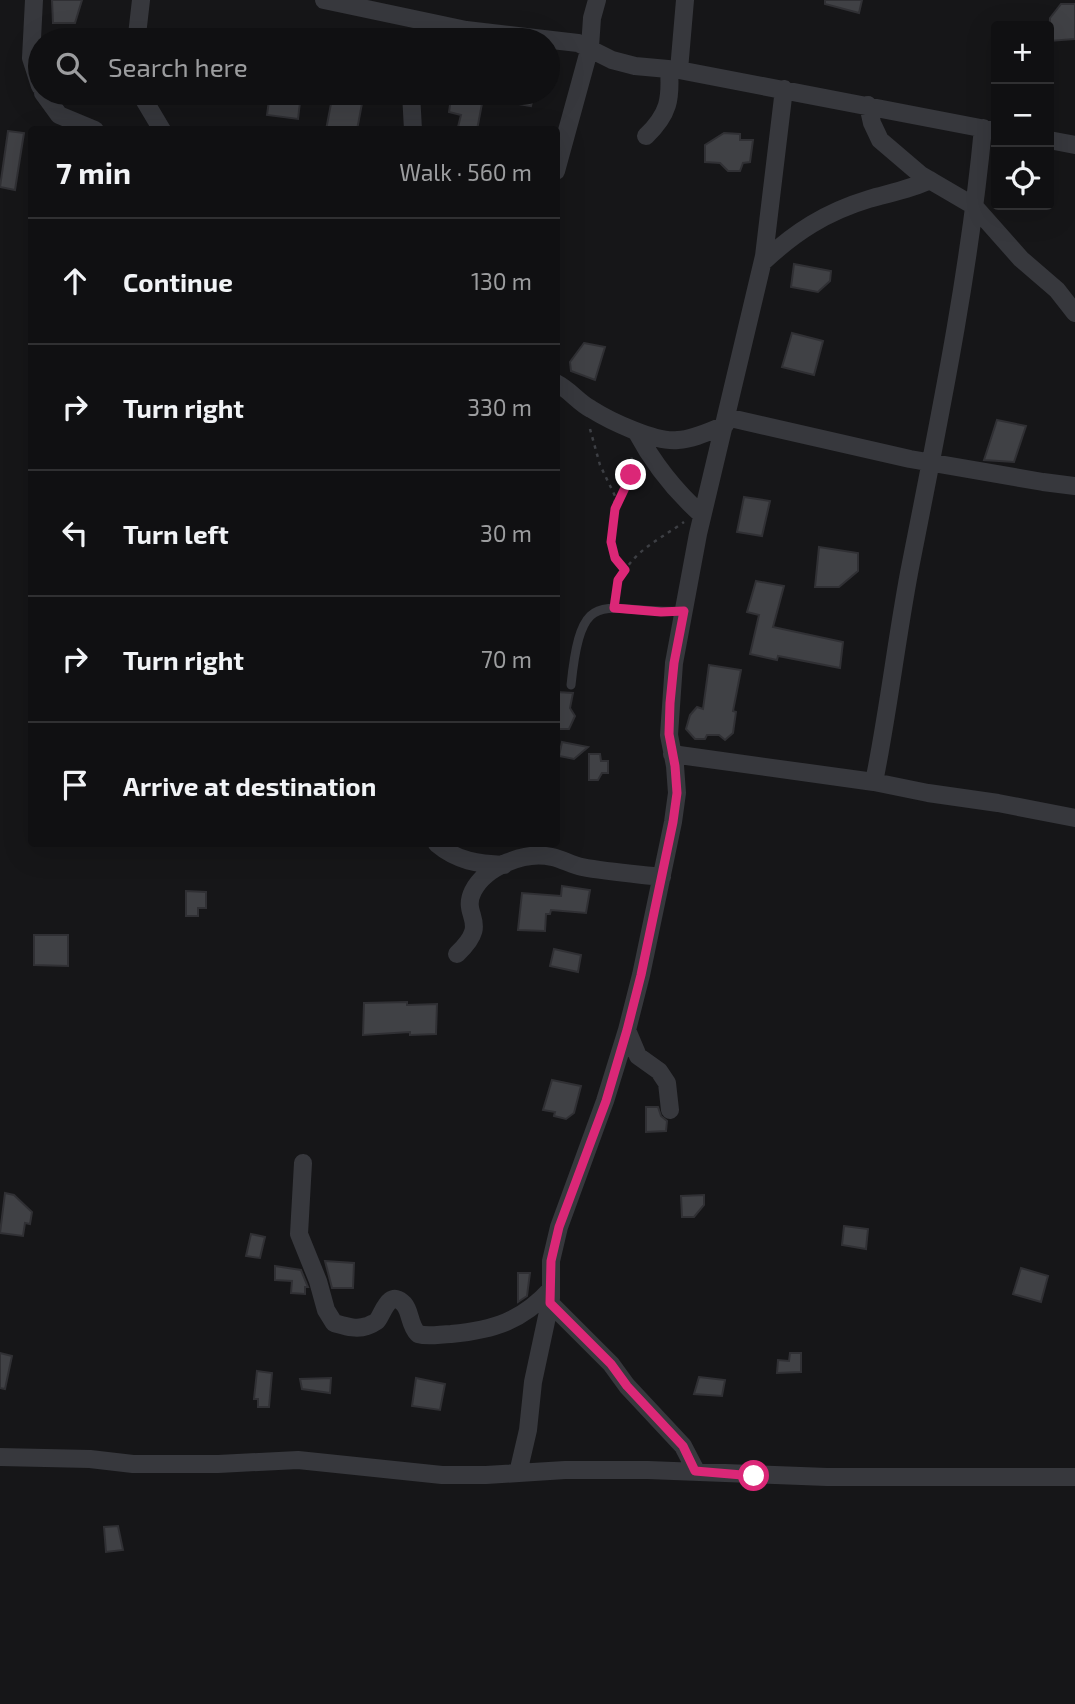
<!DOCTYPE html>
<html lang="en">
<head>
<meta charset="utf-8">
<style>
	:root { --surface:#101012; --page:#19191b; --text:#f1f3f6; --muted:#9c9d9f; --line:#303032 }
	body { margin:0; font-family:"Exo 2",sans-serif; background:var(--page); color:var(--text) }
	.controls { position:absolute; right:21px; top:21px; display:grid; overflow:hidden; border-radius:7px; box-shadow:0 7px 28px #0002 }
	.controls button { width:63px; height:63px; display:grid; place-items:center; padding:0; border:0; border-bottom:2px solid var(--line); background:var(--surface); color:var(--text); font:35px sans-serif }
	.stop { position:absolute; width:21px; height:21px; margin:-16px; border:5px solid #db2777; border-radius:50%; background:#fff }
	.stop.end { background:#db2777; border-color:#fff; box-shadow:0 2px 7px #0008 }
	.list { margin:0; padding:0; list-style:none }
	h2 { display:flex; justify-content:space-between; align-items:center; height:91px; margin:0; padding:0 28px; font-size:30px }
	h2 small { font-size:23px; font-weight:400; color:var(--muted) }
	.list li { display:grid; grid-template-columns:46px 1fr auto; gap:21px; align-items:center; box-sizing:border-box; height:126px; padding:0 28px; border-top:2px solid var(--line) }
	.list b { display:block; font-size:26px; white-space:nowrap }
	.list em { font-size:23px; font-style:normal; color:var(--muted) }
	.icon { flex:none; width:38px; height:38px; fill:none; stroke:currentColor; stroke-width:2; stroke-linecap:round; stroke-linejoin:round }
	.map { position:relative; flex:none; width:1075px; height:1704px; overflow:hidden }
	.search { position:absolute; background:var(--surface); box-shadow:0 7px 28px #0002; left:28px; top:28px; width:532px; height:77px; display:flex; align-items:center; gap:18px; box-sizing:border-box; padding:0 24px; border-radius:38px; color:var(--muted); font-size:26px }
	.panel { position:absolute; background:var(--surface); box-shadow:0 7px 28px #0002; left:28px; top:126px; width:532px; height:721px; border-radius:7px }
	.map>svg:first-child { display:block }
	.building { fill:#404145; stroke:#303034; stroke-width:2 }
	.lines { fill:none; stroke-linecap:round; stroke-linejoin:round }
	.path { stroke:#3d3f44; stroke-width:2.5; stroke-dasharray:3.5 5; stroke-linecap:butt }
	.lane { stroke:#37383d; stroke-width:9 }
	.street { stroke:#37383d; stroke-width:18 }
	.route { stroke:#db2777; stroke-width:9 }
</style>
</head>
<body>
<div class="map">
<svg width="1075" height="1704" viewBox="0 0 1075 1704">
	<rect width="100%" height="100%" fill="#161618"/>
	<!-- building -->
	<path class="building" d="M52,0H82L75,23H53Z
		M825,0H862L859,13L825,4Z
		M1061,4H1075V39L1049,41L1050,18Z
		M270,93L301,94L298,119L267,115Z
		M333,93H364L357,130H326Z
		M465,93H484L477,130L458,127L461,115L449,112L451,98L464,101Z
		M488,93H534L531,106L487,99Z
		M8,131L24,133L15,190L0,187Z
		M724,133L740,134V140H753L750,162L743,163L740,171H728L720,163L705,162V145Z
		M794,264L831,271L830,281L818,292L791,287Z
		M792,333L823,341L814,375L782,367Z
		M584,343L605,347L595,380L571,371L570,362Z
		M997,420L1026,426L1014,462L984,460Z
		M744,497L770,501L762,536L737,532Z
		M819,547L858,553V571L839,587H815Z
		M756,581L784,586L773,627L843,642L840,668L778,656L777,660L750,654L759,615L747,612Z
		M709,665L741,670L733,711L736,712L733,733L725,740L719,735H707L705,739H695L686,729L690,715L697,707L703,709Z
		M556,692L573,693L570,708L575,716L569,729H556Z
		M562,742L588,747L574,759L559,756Z
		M589,754H600L601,761H608V773H602L598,780H589Z
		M562,886L590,890L586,913L551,910L550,914H546L545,931L518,930L522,893L561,896Z
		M186,891L206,892V908H198V916H186Z
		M34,935H68V966L34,965Z
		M554,949L581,955L578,972L550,966Z
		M407,1002V1005L437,1004L436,1034L410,1035V1032L363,1035L364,1003Z
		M552,1080L581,1086L574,1113L566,1119L554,1116L555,1112L543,1110Z
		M646,1107H658L661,1116L667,1121L666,1131L646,1132Z
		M5,1193L14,1195L32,1212L30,1224L25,1223L23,1236L0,1233Z
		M704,1195V1205L694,1217H682L681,1196Z
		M844,1226L868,1229L866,1249L842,1245Z
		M251,1234L265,1237L260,1258L246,1256Z
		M325,1261L354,1263L353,1288H332Z
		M275,1266L301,1270L308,1287H305V1294L291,1293L292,1281L275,1280Z
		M1021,1268L1048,1276L1041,1302L1013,1294Z
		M518,1273H530L527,1296L518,1302Z
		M0,1353L12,1356L5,1389L0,1388Z
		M790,1353H801V1372L777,1373L778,1360L789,1361Z
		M257,1371L272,1373L269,1407H258V1399H254Z
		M699,1377L725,1380L722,1396L694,1394Z
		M331,1378L330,1393L302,1389L300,1379Z
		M416,1378L445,1384L440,1410L412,1406Z
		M118,1526L123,1550L106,1552L104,1527Z"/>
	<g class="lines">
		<!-- path -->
		<path class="path" d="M590,429L600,465L615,496L612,551L618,564L625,570
			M616,509L629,482L632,456
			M616,596C623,555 653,544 684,522"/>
		<!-- lane -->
		<path class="lane" d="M571,685C582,579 603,615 684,611"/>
		<!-- street -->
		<path class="street" d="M34,0L31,58L40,86
			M324,0L466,30L578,43L612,60L635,66L679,70L996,131
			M133,40L137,35L141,0
			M426,40L433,23
			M679,70L685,0
			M43,93L59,115L95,130
			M140,93L162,130
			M411,93L413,130
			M868,105L872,123L880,140L921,175L974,206L1021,259L1057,290L1075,313
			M646,136C669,114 671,99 669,69
			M1049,140L1075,145
			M556,171L590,47L592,18L597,0
			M763,262C795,232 826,212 869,199C890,193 911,189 930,180
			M556,383C570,390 578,402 591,409C610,421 656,443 678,440C694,439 710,431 725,425
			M726,417L910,459L1043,482L1075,486
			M636,431C653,463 675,491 702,515
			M672,754L874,782L928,793L998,803L1075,818
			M874,782C888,713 896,643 909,573C938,425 969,278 983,128
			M437,844C457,861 478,864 504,865
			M457,954C492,921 460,917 473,891C486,866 525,851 552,857C562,859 572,865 582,867C608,872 636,874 662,877
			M627,1030L638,1056L659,1071L667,1083L670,1110
			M303,1163L299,1234L318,1281L326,1310L334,1323C345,1326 356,1330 367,1326C368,1326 376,1322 377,1321C383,1314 389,1288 404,1304C411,1312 409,1325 418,1334C429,1337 440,1334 451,1334C494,1330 522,1321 551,1289
			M550,1303L611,1364L627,1386L683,1446L696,1471
			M0,1457L90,1459L133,1464H218L298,1460L442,1475H486L565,1470H648L827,1477H1075
			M518,1473L528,1430L533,1382L551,1298V1261L559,1227L605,1101L627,1030L641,975L673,822L677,793L675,766L669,735L674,663L698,534L764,256L784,89"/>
	</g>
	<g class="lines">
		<!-- route -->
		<path class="route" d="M631,475L615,509L611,542L615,558L625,570L618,580L614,608L661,612L684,611L674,663L670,703L669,734L675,766L677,793L673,822L641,975L627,1030L606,1101L559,1227L551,1261L550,1303L611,1364L627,1386L683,1446L695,1471L754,1476"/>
	</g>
</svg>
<div class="controls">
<button>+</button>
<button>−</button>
<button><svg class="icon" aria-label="locate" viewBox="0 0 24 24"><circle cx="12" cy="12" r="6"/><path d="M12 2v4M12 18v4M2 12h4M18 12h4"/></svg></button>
</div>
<div class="stop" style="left:754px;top:1476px"></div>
<div class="stop end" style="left:631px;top:475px"></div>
<div class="search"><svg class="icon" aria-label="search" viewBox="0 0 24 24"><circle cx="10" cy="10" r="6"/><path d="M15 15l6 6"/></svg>Search here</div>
<section class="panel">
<h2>7 min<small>Walk · 560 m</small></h2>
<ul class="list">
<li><svg class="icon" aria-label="ahead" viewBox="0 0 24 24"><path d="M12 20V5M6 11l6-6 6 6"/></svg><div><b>Continue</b></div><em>130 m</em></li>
<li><svg class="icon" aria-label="right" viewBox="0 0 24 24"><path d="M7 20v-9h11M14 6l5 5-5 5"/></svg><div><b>Turn right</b></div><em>330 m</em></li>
<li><svg class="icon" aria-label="left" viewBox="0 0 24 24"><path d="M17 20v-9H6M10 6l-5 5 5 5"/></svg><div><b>Turn left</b></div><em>30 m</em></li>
<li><svg class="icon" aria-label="right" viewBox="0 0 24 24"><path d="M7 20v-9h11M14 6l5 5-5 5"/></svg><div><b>Turn right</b></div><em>70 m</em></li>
<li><svg class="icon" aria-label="arrive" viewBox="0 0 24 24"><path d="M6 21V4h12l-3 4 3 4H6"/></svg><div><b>Arrive at destination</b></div></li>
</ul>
</section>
</div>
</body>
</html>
